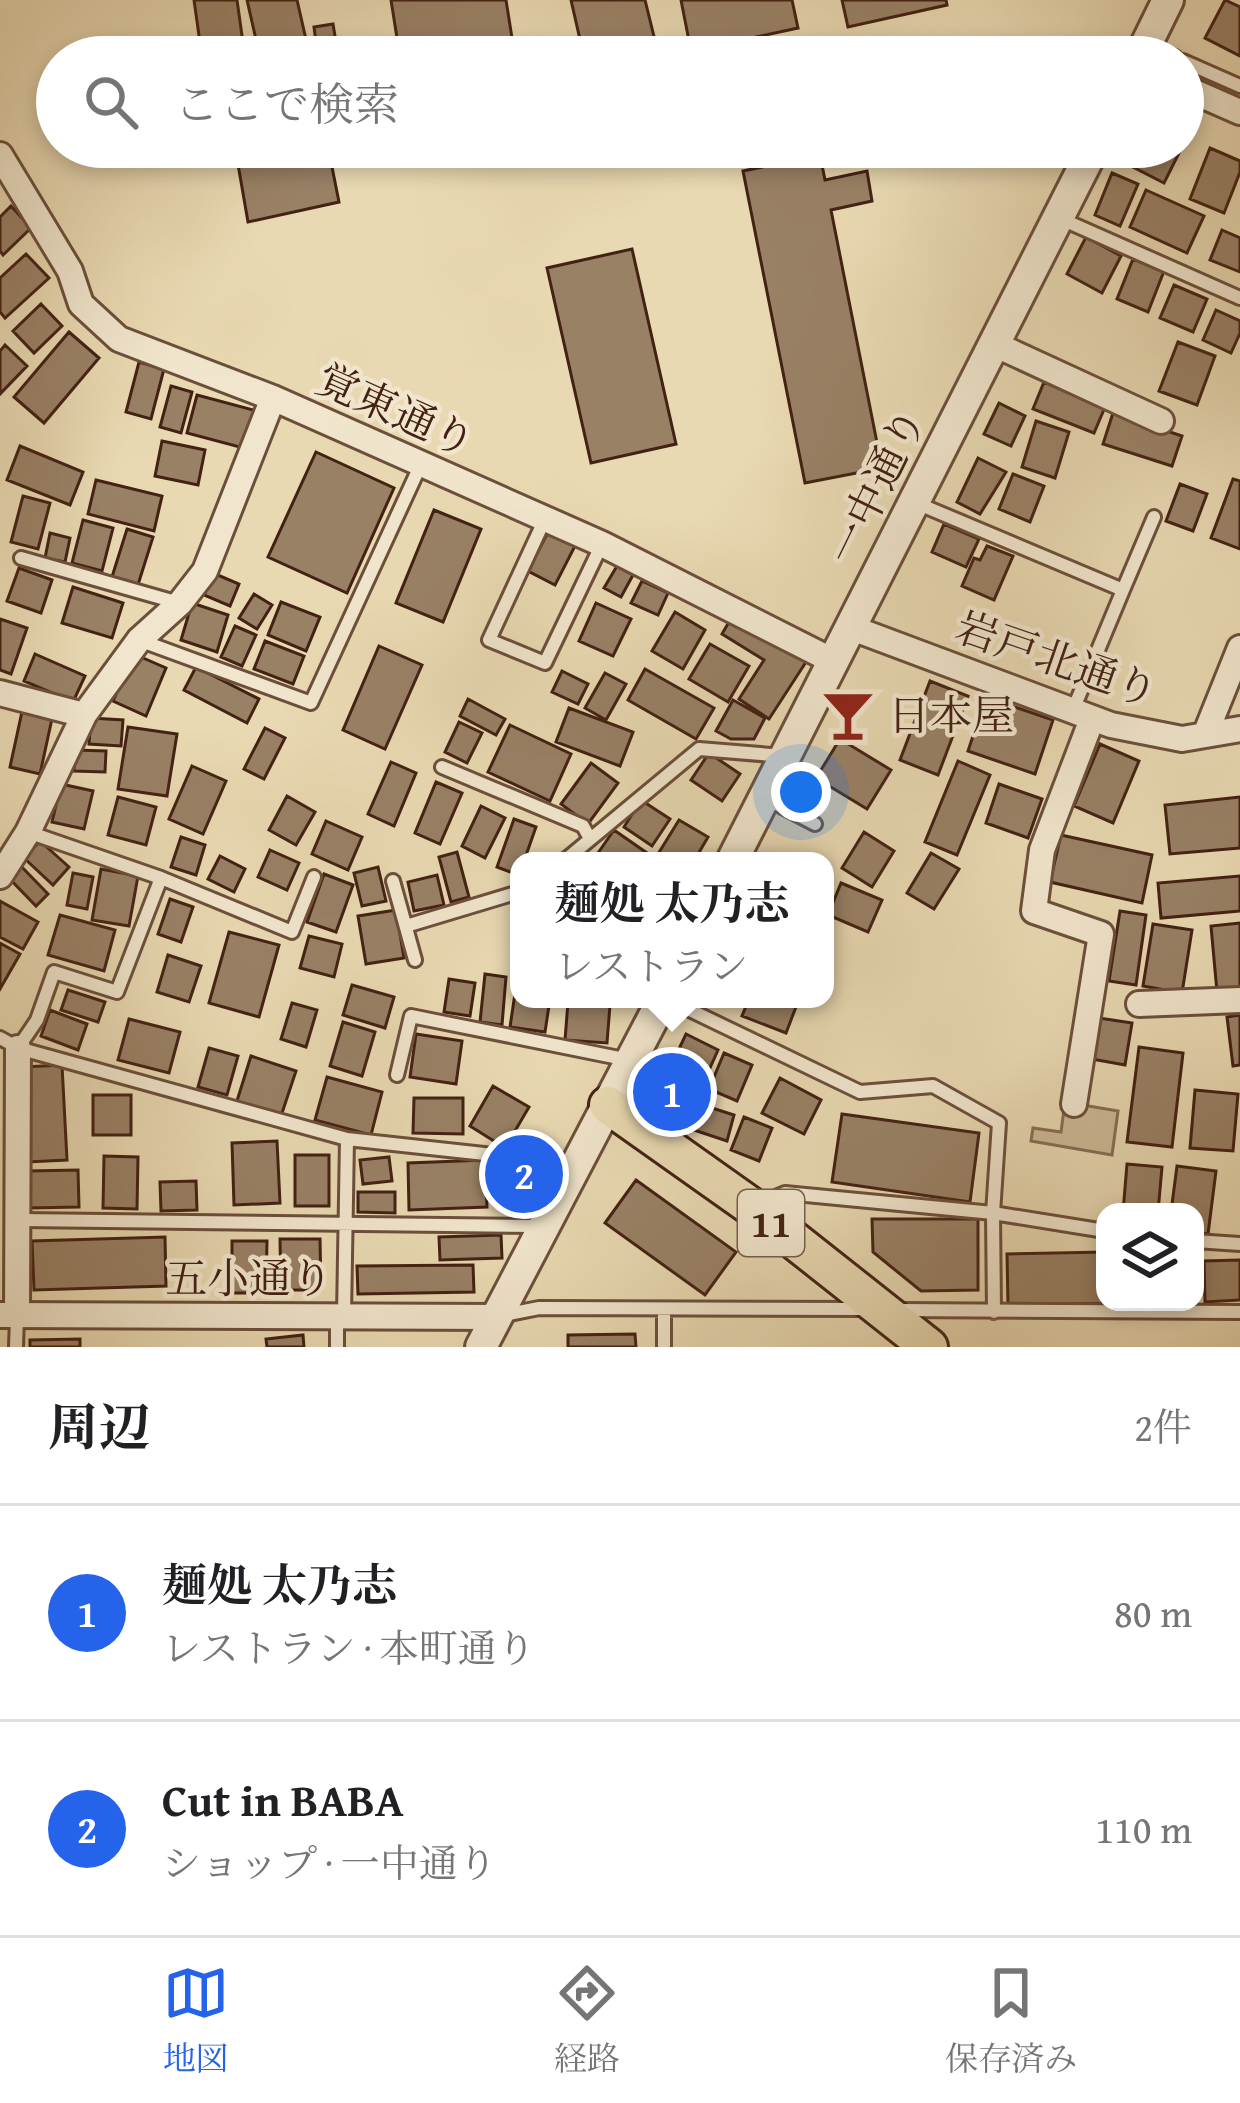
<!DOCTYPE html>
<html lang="ja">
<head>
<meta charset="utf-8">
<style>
	:root { --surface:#fff; --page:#f2f2f2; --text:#202124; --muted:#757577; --line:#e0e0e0; --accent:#2563eb }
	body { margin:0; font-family:"Gentium Book Plus","Noto Serif JP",serif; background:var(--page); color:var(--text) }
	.controls { position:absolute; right:36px; bottom:36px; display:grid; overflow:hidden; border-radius:24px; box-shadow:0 6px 18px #0003 }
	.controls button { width:108px; height:108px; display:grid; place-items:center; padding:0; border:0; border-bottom:3px solid var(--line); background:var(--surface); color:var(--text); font:60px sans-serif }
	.you { position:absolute; left:801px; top:792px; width:42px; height:42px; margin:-30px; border:9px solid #fff; border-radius:50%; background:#1a73e8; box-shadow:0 0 0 18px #1a73e833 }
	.badge { display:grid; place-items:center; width:78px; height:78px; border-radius:50%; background:var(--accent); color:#fff; font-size:39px; font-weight:700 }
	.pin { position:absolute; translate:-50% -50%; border:6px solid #fff; box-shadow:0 3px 12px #0006 }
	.popup { position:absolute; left:510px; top:852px; width:324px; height:156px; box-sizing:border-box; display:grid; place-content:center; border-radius:24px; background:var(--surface); filter:drop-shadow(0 3px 9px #0005); font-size:39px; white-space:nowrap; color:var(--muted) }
	.popup b { font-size:45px; color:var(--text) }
	.popup::after { content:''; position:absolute; left:50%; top:100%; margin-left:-24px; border:24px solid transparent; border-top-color:var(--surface) }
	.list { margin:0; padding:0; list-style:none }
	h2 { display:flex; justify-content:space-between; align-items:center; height:156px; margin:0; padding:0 48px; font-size:51px }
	h2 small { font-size:39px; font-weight:400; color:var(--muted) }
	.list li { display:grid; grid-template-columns:78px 1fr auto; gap:36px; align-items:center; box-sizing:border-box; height:216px; padding:0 48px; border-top:3px solid var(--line) }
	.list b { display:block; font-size:45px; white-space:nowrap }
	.list p { margin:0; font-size:39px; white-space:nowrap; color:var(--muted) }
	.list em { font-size:39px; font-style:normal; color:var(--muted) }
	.icon { flex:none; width:66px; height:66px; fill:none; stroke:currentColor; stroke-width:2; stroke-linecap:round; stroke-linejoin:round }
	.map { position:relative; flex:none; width:1240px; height:1347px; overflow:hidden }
	.search { position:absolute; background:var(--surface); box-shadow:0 6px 18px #0003; left:36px; right:36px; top:36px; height:132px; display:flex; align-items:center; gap:30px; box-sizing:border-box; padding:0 42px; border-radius:66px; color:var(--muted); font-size:45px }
	.sheet { height:588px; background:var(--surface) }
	nav { display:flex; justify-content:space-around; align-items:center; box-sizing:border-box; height:168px; border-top:3px solid var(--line); background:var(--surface); font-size:33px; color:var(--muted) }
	nav a { display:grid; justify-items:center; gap:6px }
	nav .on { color:var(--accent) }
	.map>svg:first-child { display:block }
	.green { fill:#cdba97; stroke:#886e55; stroke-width:3 }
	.building { fill:#998166; stroke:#432113; stroke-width:3 }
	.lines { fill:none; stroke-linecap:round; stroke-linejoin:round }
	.service-casing { stroke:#6c4f3b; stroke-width:18 }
	.minor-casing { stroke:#6c4f3b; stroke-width:30 }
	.tertiary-casing { stroke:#6c4f3b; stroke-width:36 }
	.primary-casing { stroke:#432113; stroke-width:42 }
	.service { stroke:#f1e6cd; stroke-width:12 }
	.minor { stroke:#f1e6cd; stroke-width:24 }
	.tertiary { stroke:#f1e6cd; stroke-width:30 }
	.primary { stroke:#e9d9b2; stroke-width:36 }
	.labels { text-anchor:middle; stroke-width:9; stroke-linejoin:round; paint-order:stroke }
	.shield { fill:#f1e6cd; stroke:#775c4b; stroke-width:3 }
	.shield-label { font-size:39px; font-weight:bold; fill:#432113 }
	.street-label { font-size:42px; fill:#432113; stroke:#f1e6cd }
	.poi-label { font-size:42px; fill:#432113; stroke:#f1e6cd; text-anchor:start }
</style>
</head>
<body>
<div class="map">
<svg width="1240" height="1347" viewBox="0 0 1240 1347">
	<rect width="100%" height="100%" fill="#e9d9b2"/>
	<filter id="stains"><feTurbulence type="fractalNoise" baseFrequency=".00167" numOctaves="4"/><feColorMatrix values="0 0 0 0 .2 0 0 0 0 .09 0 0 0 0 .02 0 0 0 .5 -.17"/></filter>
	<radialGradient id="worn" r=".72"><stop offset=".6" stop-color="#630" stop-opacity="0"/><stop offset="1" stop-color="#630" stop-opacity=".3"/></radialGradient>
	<!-- green -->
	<path class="green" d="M1065,1102L1118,1111L1112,1155L1031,1141L1033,1128L1061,1132Z"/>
	<!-- building -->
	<path class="building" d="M194,0H237L245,57H202Z
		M247,0H297L310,57H260Z
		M391,0H506L515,57H400Z
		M571,0H645L659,57H584Z
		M681,0H792L798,28L691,51Z
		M842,0H946L947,5L848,27Z
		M1225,0L1240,7V56L1205,38Z
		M333,24L337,48L317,51L314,27Z
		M235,147H282L286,166L330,157L339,202L248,222Z
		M1143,147H1182L1164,183L1133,167Z
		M1210,148L1240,161V172L1224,213L1190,199Z
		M820,155L825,180L867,171L872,201L831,210L882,468L805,483L743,171Z
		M1112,173L1138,184L1120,226L1095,215Z
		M1146,190L1204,216L1187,253L1130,227Z
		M11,206L31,228L3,255L0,251V217Z
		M1222,230L1240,238V272L1210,260Z
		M1086,237L1121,256L1102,293L1067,274Z
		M632,249L676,444L591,463L547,268Z
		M26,254L49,278L5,318L0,312V278Z
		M1133,259L1164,271L1148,312L1117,299Z
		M1174,285L1207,299L1193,332L1160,318Z
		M41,304L62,326L34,353L13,331Z
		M1216,310L1240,321V333L1231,353L1203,340Z
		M69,332L99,358L44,423L14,397Z
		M1178,342L1215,356L1197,405L1159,391Z
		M5,345L27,366L0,394V351Z
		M139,362L164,369L151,419L126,412Z
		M1044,382L1105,407L1094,433L1033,409Z
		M171,386L192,392L181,433L160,427Z
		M197,395L257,411L247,449L187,433Z
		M999,403L1025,416L1011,446L984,434Z
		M1113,413L1182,436L1172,466L1103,444Z
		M1036,421L1069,432L1055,478L1022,467Z
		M162,441L205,450L198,485L155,476Z
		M20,446L83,472L70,505L7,480Z
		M316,452L394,488L347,593L268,557Z
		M978,458L1006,472L980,514L957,502Z
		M1013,474L1044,486L1030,522L999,509Z
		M1233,479L1240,481V549L1211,538Z
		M96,480L162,496L154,531L88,514Z
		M1180,484L1207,494L1193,531L1166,521Z
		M23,496L50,503L38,549L11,542Z
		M434,510L481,529L443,622L396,603Z
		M83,520L113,528L102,571L72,563Z
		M944,524L979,539L966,567L932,552Z
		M127,529L153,537L137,588L111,580Z
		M548,532L575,546L555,585L528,571Z
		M50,533L70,538L65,562L45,558Z
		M987,546L1013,556L994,600L962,586L974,558L980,560Z
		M617,566L633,575L621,597L604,588Z
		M19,568L52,580L41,613L7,601Z
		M213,573L239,584L230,606L204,595Z
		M642,581L668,593L658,615L631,603Z
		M73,587L123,603L112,638L62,623Z
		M254,594L272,605L257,629L239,618Z
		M281,602L320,617L306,651L268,635Z
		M192,603L228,615L217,652L181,640Z
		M596,603L631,619L613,656L579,641Z
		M675,612L705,630L683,669L652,651Z
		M733,615L806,662L769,719L739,699L764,660L722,634Z
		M0,619L27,628L11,674L0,670Z
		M235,626L256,635L242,666L221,657Z
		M265,641L304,656L293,684L254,669Z
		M710,644L749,666L728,702L689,679Z
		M379,646L422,665L385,749L343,730Z
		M35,654L85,676L73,702L24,681Z
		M134,654L166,668L146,716L113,701Z
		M196,667L259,699L247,723L184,690Z
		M645,669L714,708L696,739L628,700Z
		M562,671L588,684L578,704L552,692Z
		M605,673L626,684L606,720L585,708Z
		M930,681L968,696L938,775L900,760Z
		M986,697L1053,720L1035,774L968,751Z
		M468,699L505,719L496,735L460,716Z
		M733,700L765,718L754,739H731L716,731Z
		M23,707L53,714L40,774L10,767Z
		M569,708L633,732L620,766L556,742Z
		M91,718L123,720L121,746L89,744Z
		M459,722L482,733L467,763L445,752Z
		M510,725L571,754L550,801L488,772Z
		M128,727L177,734L167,796L118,789Z
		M265,728L285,738L264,779L244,769Z
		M840,739L891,770L867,809L816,778Z
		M1100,744L1139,761L1113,823L1074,806Z
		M75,750L106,751L105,772L74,771Z
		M709,753L740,774L722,801L691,780Z
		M958,761L990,775L957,855L925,842Z
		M391,762L416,773L394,826L368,814Z
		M591,763L618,783L588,824L561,804Z
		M192,766L226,781L203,834L169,819Z
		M436,782L462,793L440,844L415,833Z
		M61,784L93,791L84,829L52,822Z
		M999,784L1042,799L1028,838L986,823Z
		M287,796L315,812L296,845L269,830Z
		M118,797L156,807L146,845L108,835Z
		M1240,797V848L1170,854L1165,805Z
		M641,800L670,819L652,846L624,827Z
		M481,806L505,818L485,858L462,846Z
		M514,819L536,827L524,861H519L518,875L497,867Z
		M679,820L708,837L694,861H669L658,854Z
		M326,821L362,837L348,870L312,854Z
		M614,830L647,853L642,861H610L598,853Z
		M864,832L894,851L872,887L842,868Z
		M1061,835L1152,855L1142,903L1050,882Z
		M181,837L205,845L196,875L171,867Z
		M40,841L69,867L53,885L24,858Z
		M270,850L299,863L287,890L258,877Z
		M457,852L469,897L451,902L439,857Z
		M931,853L959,869L934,909L907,893Z
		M220,856L245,869L234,892L208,879Z
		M16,861L48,894L36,906L4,873Z
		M378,867L386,901L362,906L354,873Z
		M101,869L138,876L129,926L92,920Z
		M73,873L93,877L87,909L67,905Z
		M324,874L353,885L336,932L307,922Z
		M437,875L444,905L414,911L408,882Z
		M1240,876V911L1161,918L1158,883Z
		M841,883L882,900L868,932L828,915Z
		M170,899L193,907L181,942L158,934Z
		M0,901L38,922L23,949L0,937Z
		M396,910L404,958L366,964L358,916Z
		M1120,911L1146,915L1136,985L1109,981Z
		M60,915L115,930L104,971L48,955Z
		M1240,923V991L1217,992L1211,926Z
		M1153,924L1192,930L1182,993L1143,986Z
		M229,932L279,945L259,1017L209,1003Z
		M309,936L342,944L334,977L300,968Z
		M0,943L20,954L0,989Z
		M168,955L201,966L189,1002L157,992Z
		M485,974L506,977L502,1025L480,1022Z
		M449,979L475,983L470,1016L444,1012Z
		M517,980L519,999H550L545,1032L510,1027Z
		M352,985L394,997L385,1028L343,1015Z
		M68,990L105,1002L98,1022L61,1010Z
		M749,999H799L786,1033L742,1016Z
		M568,1002L610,1005L607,1043L565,1040Z
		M292,1003L317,1010L306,1047L281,1039Z
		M50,1010L87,1024L78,1050L41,1036Z
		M1240,1015V1065L1233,1066L1227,1017Z
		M1099,1018L1132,1023L1125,1065L1092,1059Z
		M129,1019L180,1032L169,1073L118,1060Z
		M343,1022L375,1032L362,1076L330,1066Z
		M416,1034L462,1041L456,1084L410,1077Z
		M686,1034L718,1050L701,1088L668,1072Z
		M1139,1047L1183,1053L1172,1147L1127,1142Z
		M209,1048L238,1056L227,1095L198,1087Z
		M724,1053L752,1065L737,1101L709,1089Z
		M251,1056L296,1071L280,1119L236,1104Z
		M62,1065L67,1160L27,1162L23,1067Z
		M327,1077L382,1092L371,1135L315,1120Z
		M780,1078L821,1100L804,1134L762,1113Z
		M493,1086L529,1107L505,1148L470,1126Z
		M1195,1090L1238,1094L1233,1151L1190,1148Z
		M93,1095H131V1135H93Z
		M678,1097L734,1115L727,1141L670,1122Z
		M414,1098H463V1134L413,1133Z
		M842,1114L979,1133L970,1202L832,1182Z
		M744,1117L772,1128L759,1161L731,1150Z
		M277,1141L280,1203L234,1205L232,1143Z
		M295,1155H329V1206H295Z
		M104,1156L138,1157L137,1209L103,1208Z
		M389,1157L392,1181L363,1184L360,1160Z
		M485,1160L487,1207L409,1210L408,1163Z
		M1127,1164L1162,1167L1158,1212H1123Z
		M1177,1166L1216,1171L1208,1234L1195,1232V1212H1171Z
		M78,1170L79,1207L29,1208L28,1171Z
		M636,1180L736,1252L705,1295L605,1223Z
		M196,1181L197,1210L161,1211L160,1182Z
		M358,1192H395V1213L358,1212Z
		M872,1219H978V1290L921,1291L873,1252Z
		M501,1235L502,1258L440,1260L439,1237Z
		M165,1237L166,1286L34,1290L32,1241Z
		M280,1239H320L321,1290H281Z
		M232,1241H267L266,1293H232Z
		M1105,1252V1302H1172L1008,1305L1007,1254Z
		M1240,1260V1300L1205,1302L1204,1261Z
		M473,1265L474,1292L358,1294L357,1266Z
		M635,1334L636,1347H568V1335Z
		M303,1335L304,1347H267L266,1339Z
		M80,1339V1347H30V1340Z"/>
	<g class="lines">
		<!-- service casing -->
		<g class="service-casing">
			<path id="service" d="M1147,45L1175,57
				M1183,61L1240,86
				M1059,218L1240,298
				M914,502L1123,590L1073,710
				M544,521L489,640L545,663L602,544
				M21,558L179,603
				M1123,590L1154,517
				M139,640L311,703L421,464
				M442,767L583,826L589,837
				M765,798L815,824
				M28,832L161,878L292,932L314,877
				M564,861L699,749L784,756
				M393,881L415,960
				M406,926L519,892
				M667,999L860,1092L933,1086L999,1123L993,1213L994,1312
				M0,1038L18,1048L347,1139L530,1159L569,1171
				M18,1048L37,1020L54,972L117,992L161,878
				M397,1075L411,1016L629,1060
				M757,1205L785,1193L993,1213L1105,1231
				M19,1220L539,1226
				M1195,1241L1240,1244
				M664,1310V1347
				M899,1310L1240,1312
				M504,1315L539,1308L867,1309
				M344,1316L347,1139
				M16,1347L17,1316
				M337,1347V1318"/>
		</g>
		<!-- minor casing -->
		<g class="minor-casing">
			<path id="minor" d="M1183,87L1240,112
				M0,155L70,271L81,304L119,339L273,398L602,544L835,662
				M994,344L1161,421
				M852,628L1111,725L1182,739L1240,729
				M0,693L84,715
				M1205,735L1240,648
				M0,876L28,832L84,715L139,640L180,603L205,571L273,398
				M1139,1004L1240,1000
				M1074,1104L1101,934L1034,911L1042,850L1092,719
				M0,1315L497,1317
				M17,1315L18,1048"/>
		</g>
		<!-- tertiary casing -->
		<g class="tertiary-casing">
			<path id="tertiary" d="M1140,57L1168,0
				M732,861L1094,147
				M481,1347L663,999"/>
		</g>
		<!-- primary casing -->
		<g class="primary-casing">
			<path id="primary" d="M608,1105L752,1207L929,1347"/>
		</g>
		<!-- service -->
		<use href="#service" class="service"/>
		<!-- minor -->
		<use href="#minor" class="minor"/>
		<!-- tertiary -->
		<use href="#tertiary" class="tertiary"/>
		<!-- primary -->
		<use href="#primary" class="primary"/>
	</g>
	<!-- icons -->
	<defs>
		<g id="bar-bare" transform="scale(4.14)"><path d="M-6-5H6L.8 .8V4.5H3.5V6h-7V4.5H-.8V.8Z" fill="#8f2418" stroke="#f1e6cd" stroke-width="2.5" paint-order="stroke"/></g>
	</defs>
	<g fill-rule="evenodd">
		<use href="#bar-bare" x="848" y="715"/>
	</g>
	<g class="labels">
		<!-- shield labels -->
		<rect class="shield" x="738" y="1190" width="66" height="66" rx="9"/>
		<g class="shield-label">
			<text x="771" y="1237">11</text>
		</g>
		<!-- street labels -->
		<g class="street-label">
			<text transform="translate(396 410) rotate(24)" y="15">覚東通り</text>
			<text transform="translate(876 486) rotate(-64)" y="15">一中通り</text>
			<text transform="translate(1057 659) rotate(19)" y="15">岩戸北通り</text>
			<text x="249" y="1293">五小通り</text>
		</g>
		<!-- poi labels -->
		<g class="poi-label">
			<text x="888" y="730">日本屋</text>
		</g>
	</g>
	<rect width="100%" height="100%" filter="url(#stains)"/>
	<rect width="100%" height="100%" fill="url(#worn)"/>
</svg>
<div class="controls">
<button><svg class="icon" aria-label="layers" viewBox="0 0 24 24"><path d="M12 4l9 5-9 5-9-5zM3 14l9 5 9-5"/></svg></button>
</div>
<div class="you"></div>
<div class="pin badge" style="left:672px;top:1092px">1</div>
<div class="popup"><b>麺処 太乃志</b>レストラン</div>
<div class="pin badge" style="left:524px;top:1174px">2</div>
<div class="search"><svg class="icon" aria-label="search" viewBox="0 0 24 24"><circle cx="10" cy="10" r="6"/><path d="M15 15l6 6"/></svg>ここで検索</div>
</div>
<section class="sheet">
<h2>周辺<small>2件</small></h2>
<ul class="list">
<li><span class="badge">1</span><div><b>麺処 太乃志</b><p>レストラン · 本町通り</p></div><em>80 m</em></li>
<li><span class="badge">2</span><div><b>Cut in BABA</b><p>ショップ · 一中通り</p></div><em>110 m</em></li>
</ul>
</section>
<nav>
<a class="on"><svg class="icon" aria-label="map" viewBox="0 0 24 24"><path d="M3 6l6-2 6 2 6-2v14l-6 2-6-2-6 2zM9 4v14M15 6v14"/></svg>地図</a>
<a><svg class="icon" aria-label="directions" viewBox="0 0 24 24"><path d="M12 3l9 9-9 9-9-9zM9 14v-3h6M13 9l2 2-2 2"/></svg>経路</a>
<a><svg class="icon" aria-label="saved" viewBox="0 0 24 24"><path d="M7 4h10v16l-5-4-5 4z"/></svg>保存済み</a>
</nav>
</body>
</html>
